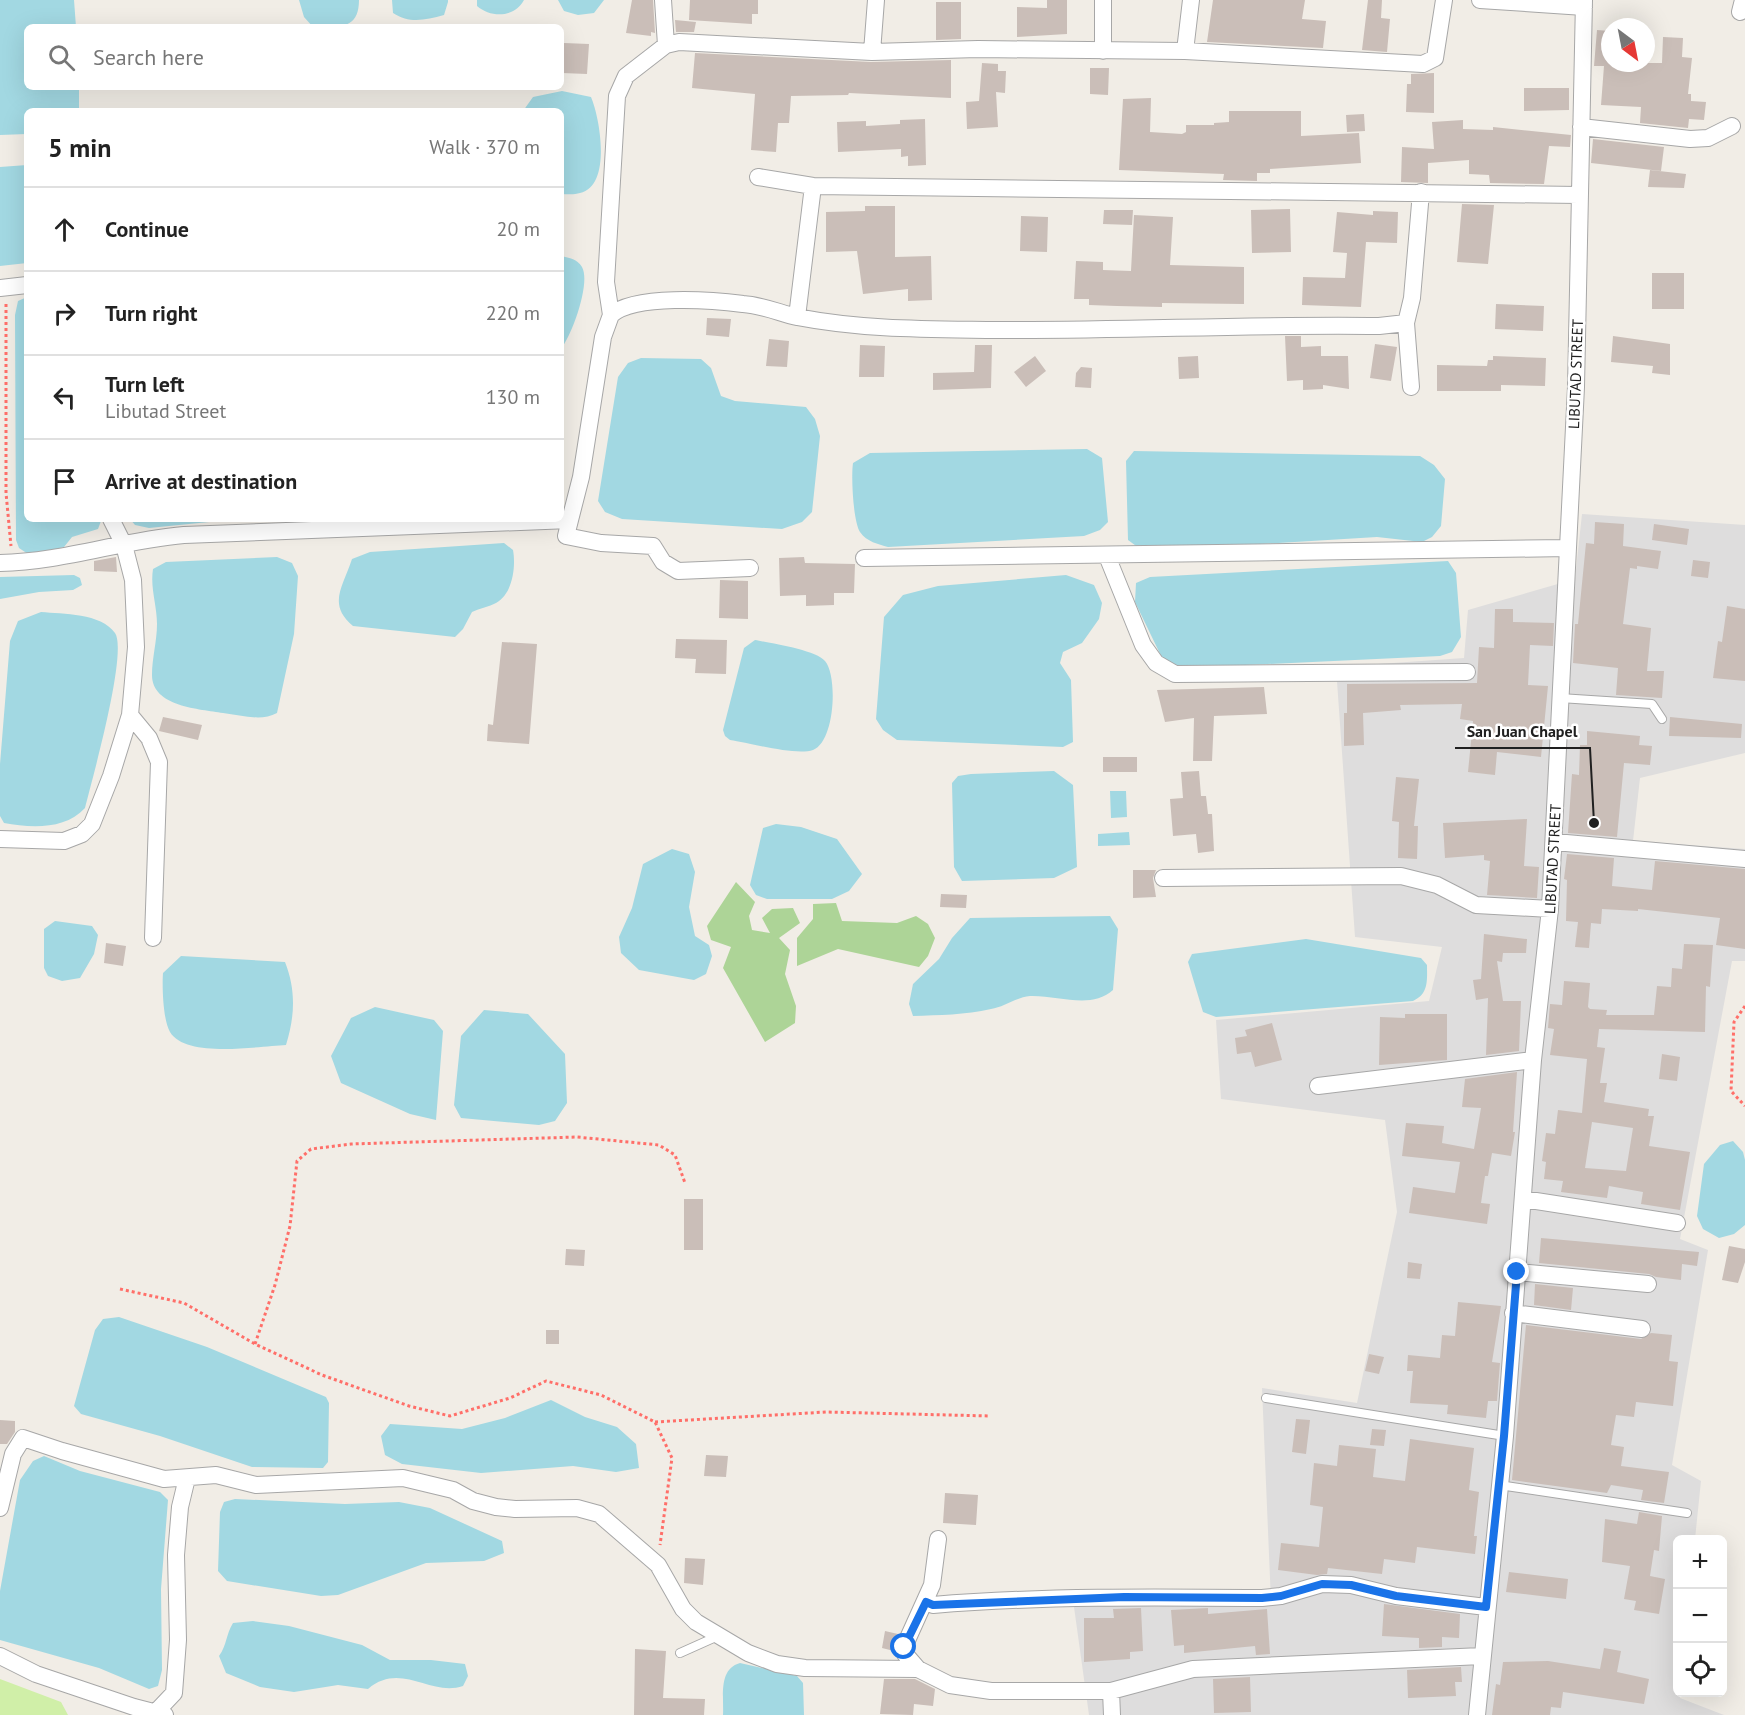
<!DOCTYPE html>
<html lang="en">
<head>
<meta charset="utf-8">
<style>
	:root { --surface:#fff; --page:#f2f2f2; --text:#222; --muted:#767676; --line:#e0e0e0 }
	body { margin:0; font-family:"PT Sans",sans-serif; background:var(--page); color:var(--text) }
	.controls { position:absolute; right:18px; bottom:18px; display:grid; overflow:hidden; border-radius:9px; box-shadow:0 6px 24px #0002 }
	.controls button { width:54px; height:54px; display:grid; place-items:center; padding:0; border:0; border-bottom:2px solid var(--line); background:var(--surface); color:var(--text); font:30px sans-serif }
	.compass { position:absolute; left:1601px; top:18px; width:54px; height:54px; border-radius:50%; background:var(--surface); box-shadow:0 6px 24px #0002; rotate:148deg }
	.stop { position:absolute; width:18px; height:18px; margin:-14px; border:4px solid #1a73e8; border-radius:50%; background:#fff }
	.stop.end { background:#1a73e8; border-color:#fff; box-shadow:0 2px 6px #0008 }
	.list { margin:0; padding:0; list-style:none }
	h2 { display:flex; justify-content:space-between; align-items:center; height:78px; margin:0; padding:0 24px; font-size:26px }
	h2 small { font-size:20px; font-weight:400; color:var(--muted) }
	.list li { display:grid; grid-template-columns:39px 1fr auto; gap:18px; align-items:center; box-sizing:border-box; height:84px; padding:0 24px; border-top:2px solid var(--line) }
	.list b { display:block; font-size:22px; white-space:nowrap }
	.list p { margin:0; font-size:20px; white-space:nowrap; color:var(--muted) }
	.list em { font-size:20px; font-style:normal; color:var(--muted) }
	.icon { flex:none; width:33px; height:33px; fill:none; stroke:currentColor; stroke-width:2; stroke-linecap:round; stroke-linejoin:round }
	.map { position:relative; flex:none; width:1745px; height:1715px; overflow:hidden }
	.search { position:absolute; background:var(--surface); box-shadow:0 6px 24px #0002; left:24px; top:24px; width:540px; height:66px; display:flex; align-items:center; gap:15px; box-sizing:border-box; padding:0 21px; border-radius:9px; color:var(--muted); font-size:22px }
	.panel { position:absolute; background:var(--surface); box-shadow:0 6px 24px #0002; left:24px; top:108px; width:540px; height:414px; border-radius:9px }
	.map>svg:first-child { display:block }
	.residential { fill:#dedddd }
	.grass { fill:#d0efa8 }
	.forest { fill:#add497 }
	.water { fill:#a2d8e2 }
	.building { fill:#cabeb8; fill-rule:evenodd }
	.lines { fill:none; stroke-linecap:round; stroke-linejoin:round }
	.service-casing { stroke:#a7a7a7; stroke-width:10 }
	.minor-casing { stroke:#a7a7a7; stroke-width:18 }
	.path { stroke:#ff6f69; stroke-width:3; stroke-dasharray:3 3; stroke-linecap:butt }
	.service { stroke:#fff; stroke-width:8 }
	.minor { stroke:#fff; stroke-width:16 }
	.route { stroke:#1a73e8; stroke-width:8 }
	.labels { text-anchor:middle; stroke-width:5; stroke-linejoin:round; paint-order:stroke }
	.street-label { font-size:15px; fill:#202020; stroke:#fff }
	.leader { fill:none; stroke:#202020; stroke-width:2 }
	.callout-dot { fill:#202020; stroke:#fff; stroke-width:2 }
	.callout-label { font-size:16px; text-anchor:middle; font-weight:bold; fill:#202020; stroke:#fff; stroke-width:5; stroke-linejoin:round; paint-order:stroke }
</style>
</head>
<body>
<div class="map">
<svg width="1745" height="1715" viewBox="0 0 1745 1715">
	<rect width="100%" height="100%" fill="#f1ede6"/>
	<!-- residential -->
	<path class="residential" d="M1582,514L1745,525V753L1640,778L1633,841L1745,849V961H1732L1680,1239L1708,1250L1672,1465L1701,1481L1695,1539L1678,1540V1692L1680,1693V1698L1724,1715H1089L1074,1607L1271,1602L1262,1388L1357,1403L1397,1212L1385,1120L1221,1099L1216,1020L1429,1001L1442,947L1355,937L1336,667L1464,658L1468,610L1575,579Z"/>
	<!-- grass -->
	<path class="grass" d="M0,1679L61,1702L68,1715H0Z"/>
	<!-- forest -->
	<path class="forest" d="M736,882L755,902L749,916L752,930L770,933L762,918L772,909L793,908L800,923L779,938L790,950L785,974L796,1006L795,1023L765,1042L723,968L731,947L711,940L707,926Z
		M836,903L842,921L897,923L916,916L928,924L935,938L928,956L919,967L838,949L797,966V938L813,919V904Z"/>
	<!-- water -->
	<path class="water" d="M0,0H74L76,27H27V87H79V111H27V134L0,135Z
		M299,0H359C359,31 337,27 313,27L304,17Z
		M392,0H448V2L444,15C425,20 410,24 393,13Z
		M477,0H524C514,18 491,18 477,6Z
		M558,0H604L594,13L578,15L564,11Z
		M562,91L591,97C600,118 612,186 580,193C574,195 567,194 561,194V111H523L533,97Z
		M27,165V263L0,266V167Z
		M561,256C570,258 577,259 582,267C591,283 572,335 561,349Z
		M27,297V519L101,521L98,529L72,537L64,547L31,556L19,548L16,540L15,315L18,301Z
		M641,358L701,359L711,368L721,396L735,401L806,407L815,419L820,436L812,512L802,522L782,529L622,519L605,512L598,501L618,377L628,363Z
		M1087,449L1102,458L1108,522L1100,530L1084,536L888,547C878,544 867,542 860,532C853,521 851,476 853,463L870,453Z
		M1134,451L1420,456L1434,465L1445,479L1441,526L1432,537L1422,542L1377,537L1143,551L1128,540L1126,461Z
		M130,519H239L149,528L135,525Z
		M504,543L513,550C516,566 513,594 496,603C489,607 480,608 472,612L463,629L455,637L353,626C327,604 343,587 352,559L370,552Z
		M277,557L292,563L298,576L294,634L277,713C261,722 241,715 223,713C200,709 152,707 152,675C152,658 157,641 157,624C157,605 150,588 153,569L166,562Z
		M1448,561L1456,573L1461,637L1452,652L1440,656L1183,668L1163,660L1135,602L1136,583L1150,577Z
		M74,575L80,578L82,585L73,590L39,592L0,599V577Z
		M1066,575L1094,585L1102,603L1099,619L1082,643L1063,652L1060,663L1071,680L1073,742L1063,747L897,740L883,730L876,719L884,617L903,595L938,586Z
		M41,612C63,614 101,613 115,633C128,652 92,780 85,808C65,830 31,828 4,823L0,816V764L10,641L18,621Z
		M755,640C770,643 816,650 825,661C838,676 835,742 813,750C796,756 750,743 730,740L725,736L723,730L744,648Z
		M1054,771L1073,785L1077,867L1054,878L962,881L954,867L952,783L958,776L971,774Z
		M1110,791H1126L1127,817L1111,818Z
		M776,824L801,827L837,839L862,874L849,891L832,899H767L756,895L750,885L763,828Z
		M1129,832L1130,845L1098,846V834Z
		M672,849L689,854L695,872L689,907L695,936L709,945L712,956L706,974L694,980L639,970L621,953L619,937L632,908L643,864Z
		M1110,916L1118,929L1113,990C1091,1010 1058,995 1030,996C1017,997 1004,1007 991,1009C965,1015 939,1015 913,1016L909,1004L913,984L939,959L952,938L970,918Z
		M55,921L92,926L98,935L94,954L80,978L62,981L48,976L44,968V929Z
		M1306,939L1421,958L1427,965C1427,980 1429,994 1413,1001L1216,1017L1203,1012L1188,962L1192,954Z
		M181,956L285,962C296,990 295,1016 286,1045C259,1046 186,1059 170,1032C163,1020 162,987 163,973Z
		M375,1007L434,1020L443,1031L436,1120L410,1114L341,1083L331,1056L351,1018Z
		M484,1010L528,1014L565,1054L567,1103L555,1121L539,1125L461,1118L454,1105L461,1036Z
		M1733,1141L1743,1152L1745,1160V1225L1734,1234L1719,1238L1703,1229L1697,1216L1704,1164L1720,1145Z
		M119,1317L207,1347L326,1397L329,1403L328,1462L323,1468L252,1467L160,1436L81,1414L74,1406L95,1330L103,1319Z
		M551,1400L585,1417L617,1427L636,1444L639,1468L616,1472L573,1466L481,1473L402,1464L385,1455L381,1436L390,1424L462,1429L505,1418Z
		M44,1456L80,1471L160,1492L168,1500L161,1589L162,1670L158,1686L149,1689L99,1668L0,1640V1591L20,1480L33,1461Z
		M235,1499L345,1504L399,1502L430,1508L502,1541L504,1553L484,1561L426,1563L338,1595L321,1596L227,1581L218,1571L220,1512L224,1502Z
		M253,1621L289,1626L362,1645L390,1660H431L465,1664L468,1676L463,1686C430,1697 401,1661 368,1689L338,1685L294,1692L260,1687L226,1673L219,1656C227,1645 226,1634 233,1623Z
		M740,1663L797,1676L803,1683L804,1715H723C724,1697 718,1669 740,1663Z"/>
	<!-- building -->
	<path class="building" d="M632,0H653L655,33L651,32V36L626,33Z
		M690,0H758V14H752V24L689,20Z
		M1047,0H1067V34L1017,37V7L1047,8Z
		M1213,0H1305L1302,19L1326,21L1323,48L1207,42Z
		M1368,0H1382L1381,18L1390,19L1387,52L1362,50Z
		M936,2H961V39L936,40Z
		M675,20L696,22L694,32H676Z
		M1597,30L1610,31V63H1662L1663,37L1683,38L1682,57L1692,58L1688,94H1691V101L1706,102L1704,120L1689,119L1688,128L1640,123L1641,107L1601,105L1604,66H1594Z
		M564,43L589,44L587,74L562,73Z
		M695,53L871,62L951,60V98L849,93L848,95L791,96L789,123H778L776,152L751,150L755,94L692,88Z
		M982,63L998,64V71H1006L1005,93L996,92L998,127L967,129L966,102L979,101Z
		M1090,68H1109L1108,95L1090,94Z
		M1434,73V113L1406,112L1407,84H1411V74Z
		M1524,88H1569V110L1524,111Z
		M1151,98L1150,132L1182,134L1186,132V125H1214V123L1229,122V111H1301V136L1359,133L1361,163L1270,169V173H1257V181L1223,180L1224,174L1119,170L1123,99Z
		M1364,114L1365,131L1347,132L1346,115Z
		M925,119L926,165L908,166V156L901,157V149L838,152L837,122L866,121V126L900,124V120Z
		M1463,120V129L1493,130V127L1571,135L1570,147L1549,146L1544,184L1490,183L1489,175L1469,174V160L1428,163V183L1401,182L1402,147L1434,149L1432,122Z
		M1593,139L1664,147L1661,171L1591,163Z
		M1650,170L1686,174L1684,188L1648,187Z
		M1462,204L1494,205L1488,264L1457,262Z
		M865,206H895V257L931,256L932,300L908,301V289L863,294L857,251L826,252V212L865,211Z
		M1290,209L1291,252L1252,253L1251,210Z
		M1104,210H1133L1132,225L1103,224Z
		M1373,211L1398,212L1397,243L1366,242L1361,307L1302,305L1303,277L1345,278L1347,253L1333,252L1337,212L1373,215Z
		M1134,215L1173,217L1170,265L1244,267V304L1162,303V307L1117,306L1089,305V299H1074L1076,261L1103,262V270L1131,271Z
		M1021,216L1048,217L1047,252L1020,251Z
		M1652,273H1684V309H1652Z
		M1496,304L1544,306L1543,331L1495,329Z
		M707,318L731,319L729,337L706,335Z
		M1285,336H1301V347L1321,346V356H1348L1349,389L1323,385V389L1303,390V380L1287,381Z
		M1613,336L1670,344V375L1652,373L1653,366L1611,362Z
		M769,339L789,341L787,367L766,366Z
		M1375,344L1397,347L1391,381L1370,378Z
		M860,345L885,346L884,377H859Z
		M975,345H992L991,388L933,390V373L974,372Z
		M1035,356L1046,371L1026,387L1014,372Z
		M1198,356L1199,378L1179,379L1178,357Z
		M1493,356L1546,358L1545,386L1501,385V391H1437V365L1487,366L1488,360H1493Z
		M1081,367L1092,368L1091,388L1075,387L1076,373Z
		M1595,522L1624,524L1623,546L1661,551L1658,569L1637,566V569L1630,568L1623,624L1651,628L1647,671H1664L1662,698L1616,695L1618,668L1573,663L1575,624H1578L1586,543L1594,544Z
		M1654,524L1689,529L1687,545L1652,540Z
		M116,557L117,572L94,571V561Z
		M804,557L805,563L855,564L854,593H834V605L806,606V595L780,596L779,558Z
		M1693,560L1710,562L1708,578L1691,576Z
		M720,580L748,581V619L719,618Z
		M1727,606L1745,609V681L1713,678L1718,641L1722,642Z
		M1495,609H1513V622L1554,623L1553,646L1530,645L1528,685L1548,686L1541,757L1497,752L1495,775L1468,772L1473,721L1460,719L1462,704L1400,705L1401,710L1363,713L1364,745L1344,746V713H1347V684L1477,683L1479,647L1494,648Z
		M676,639L727,640L726,674L695,673L696,659L675,658Z
		M502,642L537,644L529,744L487,741L488,724L493,725Z
		M1264,687L1267,714L1214,716L1212,761H1193L1194,718L1165,722L1157,690Z
		M163,717L202,725L198,740L159,731Z
		M1670,717L1742,724L1741,738L1669,736Z
		M1587,731L1640,736L1639,745L1652,746L1650,765L1624,763L1617,837L1568,833L1572,774L1579,775L1580,745H1587Z
		M1103,757H1137V772H1103Z
		M1199,771L1201,796H1206L1208,814H1212L1214,851L1198,853L1196,834L1173,836L1170,799L1183,798L1181,772Z
		M1396,777L1419,779L1414,826H1418L1417,859L1398,858L1399,822L1392,821Z
		M1527,819L1524,866L1539,867L1537,898L1487,895L1490,861L1484,860V855L1445,858L1443,823Z
		M1567,854L1614,858L1612,886L1652,890L1655,861L1745,869V949L1716,945L1720,918L1638,909V911L1602,909L1601,924L1591,923L1589,948L1575,947L1578,922L1566,921L1567,880L1564,879Z
		M1133,870H1156L1153,878L1156,897L1133,898Z
		M941,894L967,895L966,908L940,907Z
		M1484,934L1527,939L1526,953H1503L1502,962L1497,961L1503,1001H1521L1519,1051L1486,1055L1488,998L1476,1000L1473,980L1481,979Z
		M106,943L126,946L123,966L104,963Z
		M1684,944L1713,945L1710,987L1706,986L1705,1032L1599,1029L1597,1047L1605,1048L1600,1083H1607L1604,1102L1649,1109L1648,1116H1654L1649,1146L1690,1152L1680,1210L1641,1204L1643,1192L1609,1186L1607,1198L1561,1192L1563,1181L1544,1179L1546,1162L1542,1161L1546,1133L1555,1134L1558,1110L1582,1113L1587,1059L1550,1055L1554,1029L1548,1028L1550,1004L1562,1005L1564,981L1590,983L1588,1007L1590,1009L1607,1010L1606,1015H1654L1657,986L1671,987L1672,968L1682,969ZM1592,1122L1633,1128L1626,1171L1585,1168Z
		M1405,1014H1447V1060L1379,1065L1380,1017L1405,1018Z
		M1272,1023L1282,1060L1255,1067L1251,1052L1237,1054L1235,1038L1247,1036L1245,1030Z
		M1662,1054L1680,1057L1677,1081L1659,1079Z
		M1517,1072L1513,1132H1515L1511,1156L1492,1153L1488,1176H1485L1481,1203L1490,1204L1487,1224L1409,1213L1413,1187L1455,1193L1460,1162L1402,1156L1406,1123L1444,1126L1442,1143L1474,1149L1481,1108L1462,1107L1465,1079Z
		M684,1199H703V1250H684Z
		M1541,1238L1699,1252L1697,1266L1682,1264L1681,1280L1656,1277L1649,1274L1539,1263Z
		M1729,1246L1745,1249V1262L1738,1283L1722,1280Z
		M566,1249L585,1250L584,1266L565,1265Z
		M1408,1262L1422,1264L1420,1279L1407,1278Z
		M1535,1284L1573,1288L1571,1310L1534,1305Z
		M1458,1302L1501,1306L1492,1362L1500,1363L1497,1401H1488L1486,1418L1447,1414L1448,1405L1410,1403L1413,1371H1407L1408,1355L1440,1358L1442,1335L1455,1336Z
		M1526,1325L1641,1339L1651,1333L1672,1335L1669,1361L1678,1362L1673,1406L1636,1402L1634,1417L1616,1415L1611,1445L1624,1447L1621,1466L1669,1472L1664,1503L1641,1500L1643,1490L1611,1485L1607,1493L1512,1480Z
		M546,1330H559V1344H546Z
		M1369,1354L1384,1357L1379,1374L1365,1371Z
		M1296,1419L1310,1420L1306,1454L1292,1452Z
		M0,1420L15,1421V1432L7,1444H0Z
		M1372,1429L1386,1430L1384,1446L1370,1445Z
		M1410,1439L1474,1448L1469,1490L1479,1492L1474,1536H1477L1475,1554L1417,1547L1415,1563L1384,1559L1382,1574L1328,1568L1327,1574L1317,1575L1278,1570L1281,1543L1319,1547L1323,1507L1310,1505L1314,1463L1337,1466L1339,1445L1376,1449L1373,1477L1405,1481Z
		M706,1455L728,1456L726,1477L704,1476Z
		M945,1493L978,1495L976,1525L943,1523Z
		M1639,1512L1662,1516L1659,1551L1654,1550L1650,1576L1665,1579L1659,1614L1634,1610L1636,1601L1624,1599L1630,1566L1602,1562L1605,1519L1637,1524Z
		M685,1558L705,1559L703,1585L684,1583Z
		M1509,1572L1568,1579L1566,1599L1506,1592Z
		M1384,1604L1460,1614L1459,1638L1442,1637V1647L1419,1648V1638L1382,1636Z
		M1141,1608L1143,1651L1130,1652V1659L1084,1662V1618H1114L1113,1609Z
		M1208,1608V1614L1267,1609L1270,1654L1256,1655L1255,1646L1184,1653V1645L1174,1646L1171,1610Z
		M885,1631L898,1634L894,1651L882,1648Z
		M1604,1648L1621,1651L1617,1672L1649,1679L1644,1704L1563,1692L1561,1708L1551,1707L1550,1715H1492L1496,1684L1500,1685L1503,1662L1548,1661L1600,1669Z
		M635,1649L666,1651L663,1698L705,1699L704,1715H634Z
		M1461,1667L1462,1682H1455L1456,1696L1408,1698L1407,1670Z
		M1250,1677L1251,1712L1214,1713L1213,1679Z
		M884,1679H915L935,1689L933,1706L914,1704L913,1715L880,1714Z"/>
	<g class="lines">
		<!-- service casing -->
		<g class="service-casing">
			<path id="service" d="M1560,698L1652,704L1662,719
				M1266,1398L1505,1436
				M1499,1485L1687,1513
				M680,1653L718,1636"/>
		</g>
		<!-- minor casing -->
		<g class="minor-casing">
			<path id="minor" d="M663,0L666,45L679,42L872,52L978,49L1185,51L1423,64L1435,58L1444,0
				M1103,0V51
				M1480,0L1584,7
				M1740,12L1743,0
				M1185,51L1191,0
				M872,52L876,0
				M1581,127L1690,139L1708,138L1732,126
				M758,177L813,186L1579,195
				M813,186L797,317C864,330 929,329 997,330C1124,331 1252,324 1379,326L1406,323L1412,298L1421,192
				M0,288L27,285
				M611,315L606,282L617,96L626,76L666,45
				M1406,323L1411,387
				M570,520L566,536L601,543L653,546L663,562L678,571L750,568
				M1107,556L1143,645L1156,663L1175,674L1467,672
				M864,558L1568,548
				M0,563C63,562 122,540 184,535L570,520L581,477L603,337L611,315C635,294 712,300 743,304C761,305 780,313 797,317
				M130,715L149,738L159,762L153,938
				M0,839L64,841L82,834L92,824L111,776L130,715L136,647L133,580L124,545L111,519
				M1555,842L1745,859
				M1163,878L1401,876L1437,885L1476,905L1550,909
				M1318,1086L1533,1060
				M1523,1199L1677,1223
				M1517,1272L1648,1284
				M1513,1313L1642,1329
				M0,1508L13,1454L23,1438L62,1451L164,1479L216,1475L256,1485L403,1478L453,1490L473,1501L496,1507L515,1509L577,1508L599,1514L658,1565L683,1609L696,1622L748,1653L777,1664L805,1668L918,1669
				M938,1539L932,1585L904,1647L905,1654L918,1669L950,1685L991,1691H1111L1193,1669L1482,1656
				M926,1602L933,1605C1042,1596 1153,1597 1262,1598L1281,1596L1322,1584L1351,1585L1396,1596L1486,1607
				M0,1656L36,1674L134,1707L165,1715
				M1111,1691L1112,1715
				M156,1712L174,1693L178,1640L176,1555L180,1507L187,1478
				M1477,1715L1505,1436L1533,1060L1550,909L1576,387L1584,0"/>
		</g>
		<!-- path -->
		<path class="path" d="M6,304V493L11,546
			M1745,1006L1734,1022L1731,1091L1745,1106
			M120,1289L184,1303L255,1344L322,1375L409,1406L450,1416L510,1398L546,1381L601,1395L655,1422L672,1458L660,1545
			M255,1344L275,1285L290,1226L297,1161L311,1149L351,1144L577,1137L659,1145L675,1155L685,1183
			M655,1422L826,1412L990,1416"/>
		<!-- service -->
		<use href="#service" class="service"/>
		<!-- minor -->
		<use href="#minor" class="minor"/>
	</g>
	<g class="lines">
		<!-- route -->
		<path class="route" d="M904,1647L926,1602L933,1605L1124,1597L1262,1598L1281,1596L1322,1584L1351,1585L1396,1596L1486,1607L1504,1436L1517,1272"/>
	</g>
	<g class="labels">
		<!-- street labels -->
		<g class="street-label">
			<text transform="translate(1576 374) rotate(-88)" y="5">LIBUTAD STREET</text>
			<text transform="translate(1553 859) rotate(-87)" y="5">LIBUTAD STREET</text>
		</g>
	</g>
	<!-- callouts -->
	<path class="leader" d="M1594 823L1590 748H1455"/>
	<circle class="callout-dot" cx="1594" cy="823" r="6"/>
	<g class="callout-label">
		<text x="1522" y="737">San Juan Chapel</text>
	</g>
</svg>
<div class="controls">
<button>+</button>
<button>−</button>
<button><svg class="icon" aria-label="locate" viewBox="0 0 24 24"><circle cx="12" cy="12" r="6"/><path d="M12 2v4M12 18v4M2 12h4M18 12h4"/></svg></button>
</div>
<svg class="compass" viewBox="-18 -18 36 36"><path d="M0-13l5 13h-10z" fill="#e53935"/><path d="M0 13l5-13h-10z" fill="#767676"/></svg>
<div class="stop" style="left:904px;top:1647px"></div>
<div class="stop end" style="left:1517px;top:1272px"></div>
<div class="search"><svg class="icon" aria-label="search" viewBox="0 0 24 24"><circle cx="10" cy="10" r="6"/><path d="M15 15l6 6"/></svg>Search here</div>
<section class="panel">
<h2>5 min<small>Walk · 370 m</small></h2>
<ul class="list">
<li><svg class="icon" aria-label="ahead" viewBox="0 0 24 24"><path d="M12 20V5M6 11l6-6 6 6"/></svg><div><b>Continue</b></div><em>20 m</em></li>
<li><svg class="icon" aria-label="right" viewBox="0 0 24 24"><path d="M7 20v-9h11M14 6l5 5-5 5"/></svg><div><b>Turn right</b></div><em>220 m</em></li>
<li><svg class="icon" aria-label="left" viewBox="0 0 24 24"><path d="M17 20v-9H6M10 6l-5 5 5 5"/></svg><div><b>Turn left</b><p>Libutad Street</p></div><em>130 m</em></li>
<li><svg class="icon" aria-label="arrive" viewBox="0 0 24 24"><path d="M6 21V4h12l-3 4 3 4H6"/></svg><div><b>Arrive at destination</b></div></li>
</ul>
</section>
</div>
</body>
</html>
